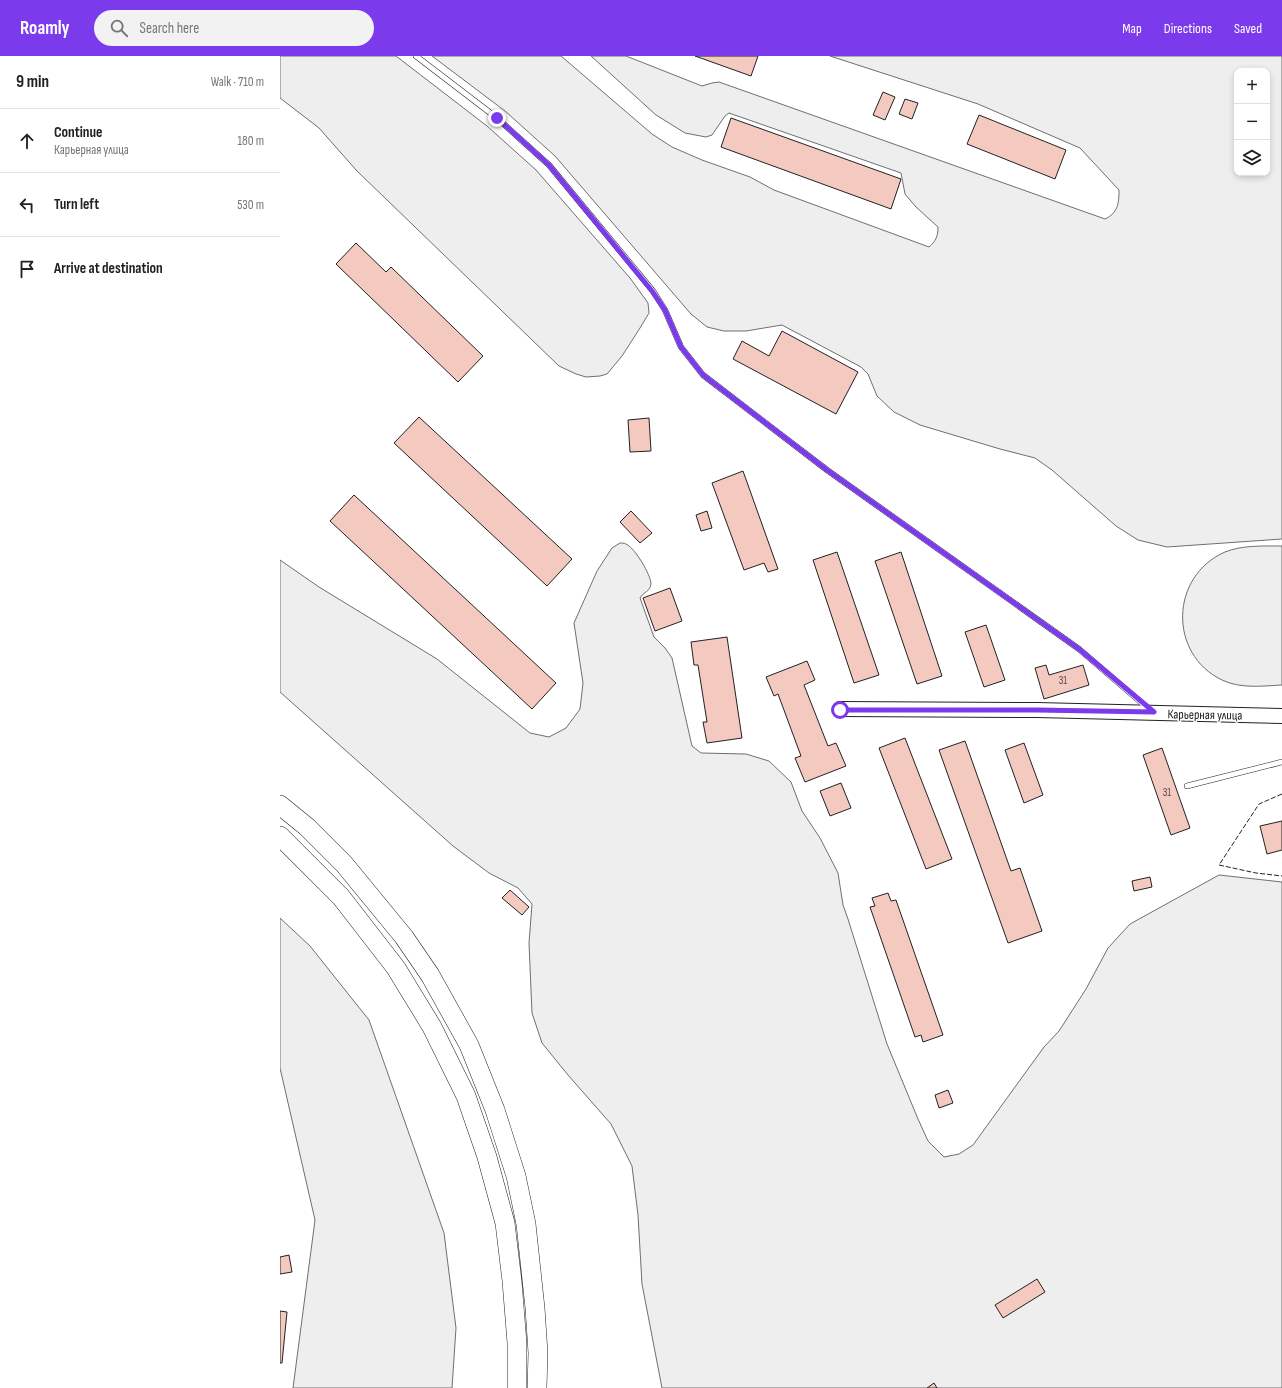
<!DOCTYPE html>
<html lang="en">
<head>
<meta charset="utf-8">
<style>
	:root { --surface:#fff; --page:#f2f2f2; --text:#202124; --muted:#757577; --line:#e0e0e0; --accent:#7c3aed }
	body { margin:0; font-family:"Sofia Sans Condensed",sans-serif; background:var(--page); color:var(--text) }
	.controls { position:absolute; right:12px; top:12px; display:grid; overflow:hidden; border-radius:8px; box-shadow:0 2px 6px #0003 }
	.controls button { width:36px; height:36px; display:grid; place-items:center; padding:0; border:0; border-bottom:1px solid var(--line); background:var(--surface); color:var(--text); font:20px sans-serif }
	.stop { position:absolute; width:12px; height:12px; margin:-9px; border:3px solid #7c3aed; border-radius:50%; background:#fff }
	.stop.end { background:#7c3aed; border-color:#fff; box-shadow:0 1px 4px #0008 }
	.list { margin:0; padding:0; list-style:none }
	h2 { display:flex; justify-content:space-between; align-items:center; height:52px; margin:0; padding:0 16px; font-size:17px }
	h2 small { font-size:13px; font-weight:400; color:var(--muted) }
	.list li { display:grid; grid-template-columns:26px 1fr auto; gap:12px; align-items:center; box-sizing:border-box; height:64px; padding:0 16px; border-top:1px solid var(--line) }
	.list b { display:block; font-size:15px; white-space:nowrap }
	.list p { margin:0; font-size:13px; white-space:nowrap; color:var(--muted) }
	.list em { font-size:13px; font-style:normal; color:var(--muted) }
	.icon { flex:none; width:22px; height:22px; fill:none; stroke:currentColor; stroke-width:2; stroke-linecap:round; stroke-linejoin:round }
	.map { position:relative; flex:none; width:1002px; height:1332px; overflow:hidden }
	header { display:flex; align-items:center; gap:24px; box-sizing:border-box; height:56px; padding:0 20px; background:var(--accent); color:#fff }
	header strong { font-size:19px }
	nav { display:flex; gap:22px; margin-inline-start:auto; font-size:14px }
	.search { width:280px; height:36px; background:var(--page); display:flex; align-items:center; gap:10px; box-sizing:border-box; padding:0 14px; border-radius:22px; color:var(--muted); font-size:15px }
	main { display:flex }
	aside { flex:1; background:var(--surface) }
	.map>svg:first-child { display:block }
	.green { fill:#eee; stroke:#6f6f6f; fill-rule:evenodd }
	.building { fill:#f3c9c0; stroke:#222 }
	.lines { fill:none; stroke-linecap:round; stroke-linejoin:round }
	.lane-casing { stroke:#222; stroke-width:6 }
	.secondary-casing { stroke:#222; stroke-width:16 }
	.highway-casing { stroke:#222; stroke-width:20 }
	.lane { stroke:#fff; stroke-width:5 }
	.secondary { stroke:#fff; stroke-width:14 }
	.highway { stroke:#fff; stroke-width:19 }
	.fence { stroke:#222; stroke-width:1; stroke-dasharray:5 2; stroke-linecap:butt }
	.route { stroke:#7c3aed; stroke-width:5 }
	.labels { text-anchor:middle; stroke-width:3; stroke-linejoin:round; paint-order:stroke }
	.number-label { font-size:11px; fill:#564c4a }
	.street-label { font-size:13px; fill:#222; stroke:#fff }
</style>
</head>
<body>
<header>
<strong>Roamly</strong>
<div class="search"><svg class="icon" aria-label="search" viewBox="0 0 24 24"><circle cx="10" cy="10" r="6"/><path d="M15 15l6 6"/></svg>Search here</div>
<nav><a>Map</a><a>Directions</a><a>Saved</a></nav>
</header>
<main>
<aside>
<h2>9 min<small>Walk · 710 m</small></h2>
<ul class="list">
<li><svg class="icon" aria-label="ahead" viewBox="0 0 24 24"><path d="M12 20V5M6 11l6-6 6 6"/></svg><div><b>Continue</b><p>Карьерная улица</p></div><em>180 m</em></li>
<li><svg class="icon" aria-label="left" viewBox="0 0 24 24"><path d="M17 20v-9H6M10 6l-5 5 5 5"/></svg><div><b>Turn left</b></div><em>530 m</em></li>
<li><svg class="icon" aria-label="arrive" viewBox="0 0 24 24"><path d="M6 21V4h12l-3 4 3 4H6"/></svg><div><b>Arrive at destination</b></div></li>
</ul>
</aside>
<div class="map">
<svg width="1002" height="1332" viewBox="0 0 1002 1332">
	<rect width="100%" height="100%" fill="#fff"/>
	<!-- green -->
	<path class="green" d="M0,0H116L207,70L256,114L350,222L368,247L369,257L360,272L342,300L327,318L320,320L306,321L296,318L279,310L77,115L39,72L0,42Z
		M152,0H281L372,78L392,91L422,104L470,121L494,134L649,191C656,185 658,180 658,171L636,151L625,138L621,117L449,57L445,60L432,79L426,81L405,77L376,59L311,0H346L422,30L432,27L439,26L825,163C838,157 839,147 839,134L800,92L698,48L550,0H1002V483L887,491L858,484L836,470L772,414L755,402L720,393L640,369L614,356L597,340L588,318L581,311L502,269L466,275H444L427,271L411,258L275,100L225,55ZM957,15H987V117H957Z
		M340,487C342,487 344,487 346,488C355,492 371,519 371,528C370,536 363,536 360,542L374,581L385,592L392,602L412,690L421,697L466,698L489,705L511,726L522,755L540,782L558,817L563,849L568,863L607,988L638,1063L648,1085L664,1101L679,1098L693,1089L764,991L779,975L806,933L828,892L850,868L939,819L1002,826V1332H382L362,1228L358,1159L352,1110L331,1068L288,1019L262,987L252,957L249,887L252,848L238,832L209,817L173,790L0,636V504L39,531L157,603L250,677L269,681L286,672L300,653L303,627L294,567L317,515L332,492Z
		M1002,490V629C982,630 961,633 942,624C888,598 890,520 945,496C962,489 984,490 1002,490Z
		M0,862L30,890L89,964L164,1177L176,1272L172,1332H13L35,1164L0,1012Z"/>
	<!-- building -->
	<path class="building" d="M415,0H478L471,20Z
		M603,36L615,41L605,64L593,59Z
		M625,43L638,47L632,63L619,58Z
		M699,59L786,94L775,123L687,88Z
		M451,62L621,123L611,153L441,91Z
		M76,187L106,216L111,211L203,300L178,326L56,208Z
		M502,275L578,316L556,358L453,303L462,285L489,300Z
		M139,361L292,503L267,530L114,387Z
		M369,362L371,395L350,396L348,364Z
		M463,415L498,513L488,516L484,507L464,514L432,427Z
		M74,439L276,627L252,653L50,465Z
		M351,455L372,477L360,487L340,466Z
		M427,455L432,472L421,475L416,459Z
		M557,496L599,619L574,627L533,504Z
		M621,496L662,620L637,628L595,505Z
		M390,532L402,565L375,575L363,542Z
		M706,569L725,624L704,631L685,576Z
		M447,581L462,682L427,687L423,666H427L418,609H414L411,586Z
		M527,605L535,624L524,629L548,690L556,687L566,710L525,726L515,702L521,700L498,638L494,640L486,621Z
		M766,609L769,619L803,609L809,629L764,643L755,612Z
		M625,682L672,803L646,813L599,692Z
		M685,685L731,815L740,812L762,875L728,887L659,694Z
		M744,687L763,739L744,747L725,694Z
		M882,692L910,772L891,779L863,699Z
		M561,727L571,752L550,760L540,735Z
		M1002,765V794L987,798L980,770Z
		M870,821L872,831L854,835L852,825Z
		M230,834L249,851L242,859L222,842Z
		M608,837L611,845L616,844L663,979L643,986L641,979L635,981L590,851L595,850L592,842Z
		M668,1034L673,1047L659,1052L655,1039Z
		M9,1199L12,1216L0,1218V1201Z
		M757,1223L765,1236L723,1262L715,1249Z
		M0,1255L7,1256L2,1307H0Z
		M654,1327L657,1332H647Z"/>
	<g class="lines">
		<!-- lane casing -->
		<g class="lane-casing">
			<path id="lane" d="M136,0L217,62L269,109L373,235L385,254L401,291L423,319L547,414L799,593L870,654
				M907,730L1002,706"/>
		</g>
		<!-- secondary casing -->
		<g class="secondary-casing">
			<path id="secondary" d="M560,653L757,654L1002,660"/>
		</g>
		<!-- highway casing -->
		<g class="highway-casing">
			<path id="highway" d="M0,749L27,771L64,808L124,881L150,919L189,989L215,1054L236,1120L246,1168L255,1252L258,1297L257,1332
				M0,780L61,841L116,912L152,971L186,1040L207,1101L225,1167L232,1225L237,1287V1332"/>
		</g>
		<!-- lane -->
		<use href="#lane" class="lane"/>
		<!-- secondary -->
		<use href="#secondary" class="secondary"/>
		<!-- highway -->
		<use href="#highway" class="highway"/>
		<!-- fence -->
		<path class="fence" d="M1002,738L979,748L939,809L976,817L1002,820"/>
	</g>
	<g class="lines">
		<!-- route -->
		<path class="route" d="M217,62L269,109L372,235L385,254L401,291L423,319L547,414L799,593L874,656L757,654H560"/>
	</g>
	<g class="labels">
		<!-- number labels -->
		<g class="number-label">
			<text x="783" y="628">31</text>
			<text x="887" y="740">31</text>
		</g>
		<!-- street labels -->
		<g class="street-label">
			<text transform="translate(925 658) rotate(1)" y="5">Карьерная улица</text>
		</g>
	</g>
</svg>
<div class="controls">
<button>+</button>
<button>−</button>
<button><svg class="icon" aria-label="layers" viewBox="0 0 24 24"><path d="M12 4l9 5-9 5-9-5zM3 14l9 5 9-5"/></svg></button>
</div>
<div class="stop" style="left:560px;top:654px"></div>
<div class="stop end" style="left:217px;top:62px"></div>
</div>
</main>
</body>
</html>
